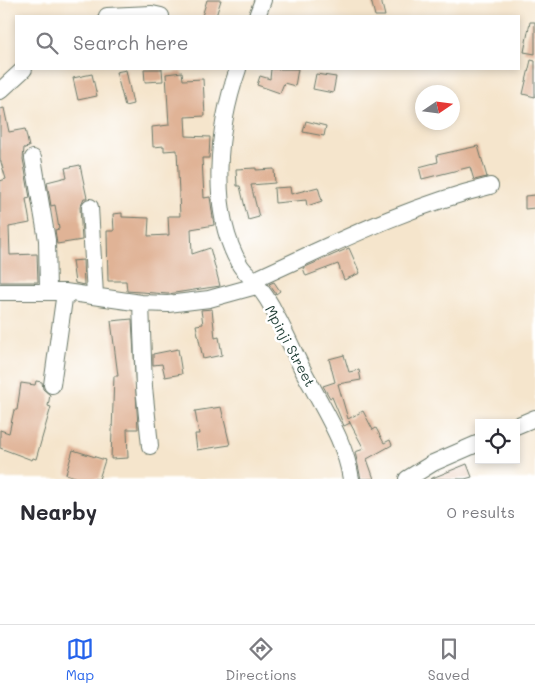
<!DOCTYPE html>
<html lang="en">
<head>
<meta charset="utf-8">
<style>
	:root { --surface:#fff; --page:#f7f7f7; --text:#2b2b33; --muted:#7c7c81; --line:#e1e1e2; --accent:#2563eb }
	body { margin:0; font-family:Mali,sans-serif; background:var(--page); color:var(--text) }
	.controls { position:absolute; right:15px; bottom:15px; display:grid; overflow:hidden; border-radius:0px; box-shadow:0 2px 8px #0003 }
	.controls button { width:45px; height:45px; display:grid; place-items:center; padding:0; border:0; border-bottom:1px solid var(--line); background:var(--surface); color:var(--text); font:25px sans-serif }
	.compass { position:absolute; left:415px; top:85px; width:45px; height:45px; border-radius:50%; background:var(--surface); box-shadow:0 2px 8px #0003; rotate:77deg }
	.list { margin:0; padding:0; list-style:none }
	h2 { display:flex; justify-content:space-between; align-items:center; height:65px; margin:0; padding:0 20px; font-size:21px }
	h2 small { font-size:16px; font-weight:400; color:var(--muted) }
	.icon { flex:none; width:28px; height:28px; fill:none; stroke:currentColor; stroke-width:2; stroke-linecap:round; stroke-linejoin:round }
	.map { position:relative; flex:none; width:535px; height:479px; overflow:hidden }
	.search { position:absolute; background:var(--surface); box-shadow:0 2px 8px #0003; left:15px; right:15px; top:15px; height:55px; display:flex; align-items:center; gap:12px; box-sizing:border-box; padding:0 18px; border-radius:0px; color:var(--muted); font-size:19px }
	.sheet { height:145px; background:var(--surface) }
	nav { display:flex; justify-content:space-around; align-items:center; box-sizing:border-box; height:70px; border-top:1px solid var(--line); background:var(--surface); font-size:14px; color:var(--muted) }
	nav a { display:grid; justify-items:center; gap:2px }
	nav .on { color:var(--accent) }
	.map>svg:first-child { display:block }
	.building { fill:#e0b396 }
	.lines { fill:none; stroke-linecap:round; stroke-linejoin:round }
	.minor-casing { stroke:#6a7869; stroke-width:18 }
	.minor { stroke:#fff; stroke-width:16 }
	.labels { text-anchor:middle; stroke-width:5; stroke-linejoin:round; paint-order:stroke }
	.street-label { font-size:14px; fill:#1f3d34; stroke:#fff }
</style>
</head>
<body>
<div class="map">
<svg width="535" height="479" viewBox="0 0 535 479">
	<rect width="100%" height="100%" fill="#fff"/>
	<filter id="ink" filterUnits="userSpaceOnUse"><feTurbulence type="fractalNoise" baseFrequency=".02" numOctaves="2"/><feDisplacementMap in="SourceGraphic" scale="10" xChannelSelector="R" yChannelSelector="G"/><feConvolveMatrix kernelMatrix="1 2 1 2 8 2 1 2 1" color-interpolation-filters="sRGB"/></filter>
	<filter id="wash" filterUnits="userSpaceOnUse"><feTurbulence type="fractalNoise" baseFrequency=".0096" numOctaves="4" result="noise"/><feDisplacementMap in="SourceGraphic" scale="20" xChannelSelector="R" yChannelSelector="G"/><feGaussianBlur stdDeviation="1.12" result="paint"/><feColorMatrix in="noise" values="0 0 0 0 0 0 0 0 0 0 0 0 0 0 0 0 0 1.4 0 .05"/><feComposite in="paint" operator="in"/></filter>
	<g filter="url(#wash)">
		<rect width="100%" height="100%" fill="#f5e5cc"/>
		<g id="blocks">
			<!-- building -->
			<path class="building" d="M207,0H221L216,16H202Z
				M371,0H381L385,16H375Z
				M530,22H535V54L524,52Z
				M531,60L535,61V97L523,94Z
				M144,69H162L163,81L145,82Z
				M271,69H298L295,86L284,83L280,93L257,85L260,76L270,79Z
				M126,70L133,104L125,106L116,72Z
				M182,72L183,80L203,79L205,116L185,117L186,136L210,137L209,158H202L204,198L210,197L214,225L191,229L192,254L210,248L220,286L168,294L127,291L126,281H108L107,231H114L113,214L122,213V217L149,218L148,236L169,235L168,216H180L177,150L164,151V146L153,147L152,127L169,125L166,74Z
				M92,74L97,96L78,100L73,78Z
				M316,74L336,77L333,93L313,89Z
				M4,108L9,132L25,129L29,147L24,148L23,159L30,198L26,199L30,223L9,227L10,255L37,254L38,282H0V181L6,179L0,159V109Z
				M306,121L326,126L324,136L303,132Z
				M478,146L487,177L474,180L470,167L422,179L419,167L438,162L437,155Z
				M80,165L87,198H84L80,207L82,240L57,244L55,230L59,229L55,205L51,206L47,182L67,177L65,168Z
				M256,168V170L274,169L275,183L251,185L259,217L248,220L240,186H237L236,169Z
				M290,187L291,194L318,187L322,201L307,206L306,200L275,203L274,188Z
				M535,195V208L525,209V196Z
				M349,248L360,273L344,280L338,264L306,276L303,268Z
				M83,260L84,285L75,283L72,261Z
				M274,282L280,291L276,294L269,284Z
				M212,309L215,338L219,337L222,355L203,359L196,325L203,324L201,310Z
				M132,319L138,429H127L128,458L111,459L114,376H118L111,321Z
				M178,349L182,374L165,377L162,364L153,365V354Z
				M344,355L349,372L359,370L361,380L338,384L348,419L363,411L373,430L376,428L384,443L390,440L392,445L367,459L374,479H361L355,452L364,449L349,421L350,423L344,426L332,397L330,398L323,386L335,382L329,359Z
				M36,381L42,382L43,389L50,395L48,406L51,407L36,459L33,458L32,460L0,448V430L9,433L14,410H17L21,383L35,385Z
				M221,407L230,445L197,450L195,434H199L195,411Z
				M73,450L105,460L99,479H81L66,474Z
				M467,464L472,477L465,479H430Z"/>
		</g>
	</g>
	<g filter="url(#ink)">
		<use href="#blocks" fill-opacity="0" stroke="#6a7869" stroke-width="1"/>
		<g class="lines">
			<!-- minor casing -->
			<g class="minor-casing">
				<path id="minor" d="M107,16L152,14L161,16
					M257,16L263,0
					M238,69C218,126 208,210 240,265C243,270 248,274 252,279C261,289 271,304 277,317C289,339 298,363 311,385C327,415 346,445 351,479
					M0,91L24,69
					M33,158L47,240L48,290
					M90,207L95,295
					M254,280C331,245 407,206 490,186
					M0,292H65L141,303L168,304L209,299L256,286
					M141,303L144,387L150,446
					M52,385L65,292
					M516,426L535,418
					M407,479L433,463L479,443"/>
			</g>
			<!-- minor -->
			<use href="#minor" class="minor"/>
		</g>
	</g>
	<g class="labels">
		<!-- street labels -->
		<g class="street-label">
			<text transform="translate(290 346) rotate(62)" y="5">Mpinji Street</text>
		</g>
	</g>
</svg>
<div class="controls">
<button><svg class="icon" aria-label="locate" viewBox="0 0 24 24"><circle cx="12" cy="12" r="6"/><path d="M12 2v4M12 18v4M2 12h4M18 12h4"/></svg></button>
</div>
<svg class="compass" viewBox="-18 -18 36 36"><path d="M0-13l5 13h-10z" fill="#e53935"/><path d="M0 13l5-13h-10z" fill="#7c7c81"/></svg>
<div class="search"><svg class="icon" aria-label="search" viewBox="0 0 24 24"><circle cx="10" cy="10" r="6"/><path d="M15 15l6 6"/></svg>Search here</div>
</div>
<section class="sheet">
<h2>Nearby<small>0 results</small></h2>
<ul class="list">
</ul>
</section>
<nav>
<a class="on"><svg class="icon" aria-label="map" viewBox="0 0 24 24"><path d="M3 6l6-2 6 2 6-2v14l-6 2-6-2-6 2zM9 4v14M15 6v14"/></svg>Map</a>
<a><svg class="icon" aria-label="directions" viewBox="0 0 24 24"><path d="M12 3l9 9-9 9-9-9zM9 14v-3h6M13 9l2 2-2 2"/></svg>Directions</a>
<a><svg class="icon" aria-label="saved" viewBox="0 0 24 24"><path d="M7 4h10v16l-5-4-5 4z"/></svg>Saved</a>
</nav>
</body>
</html>
